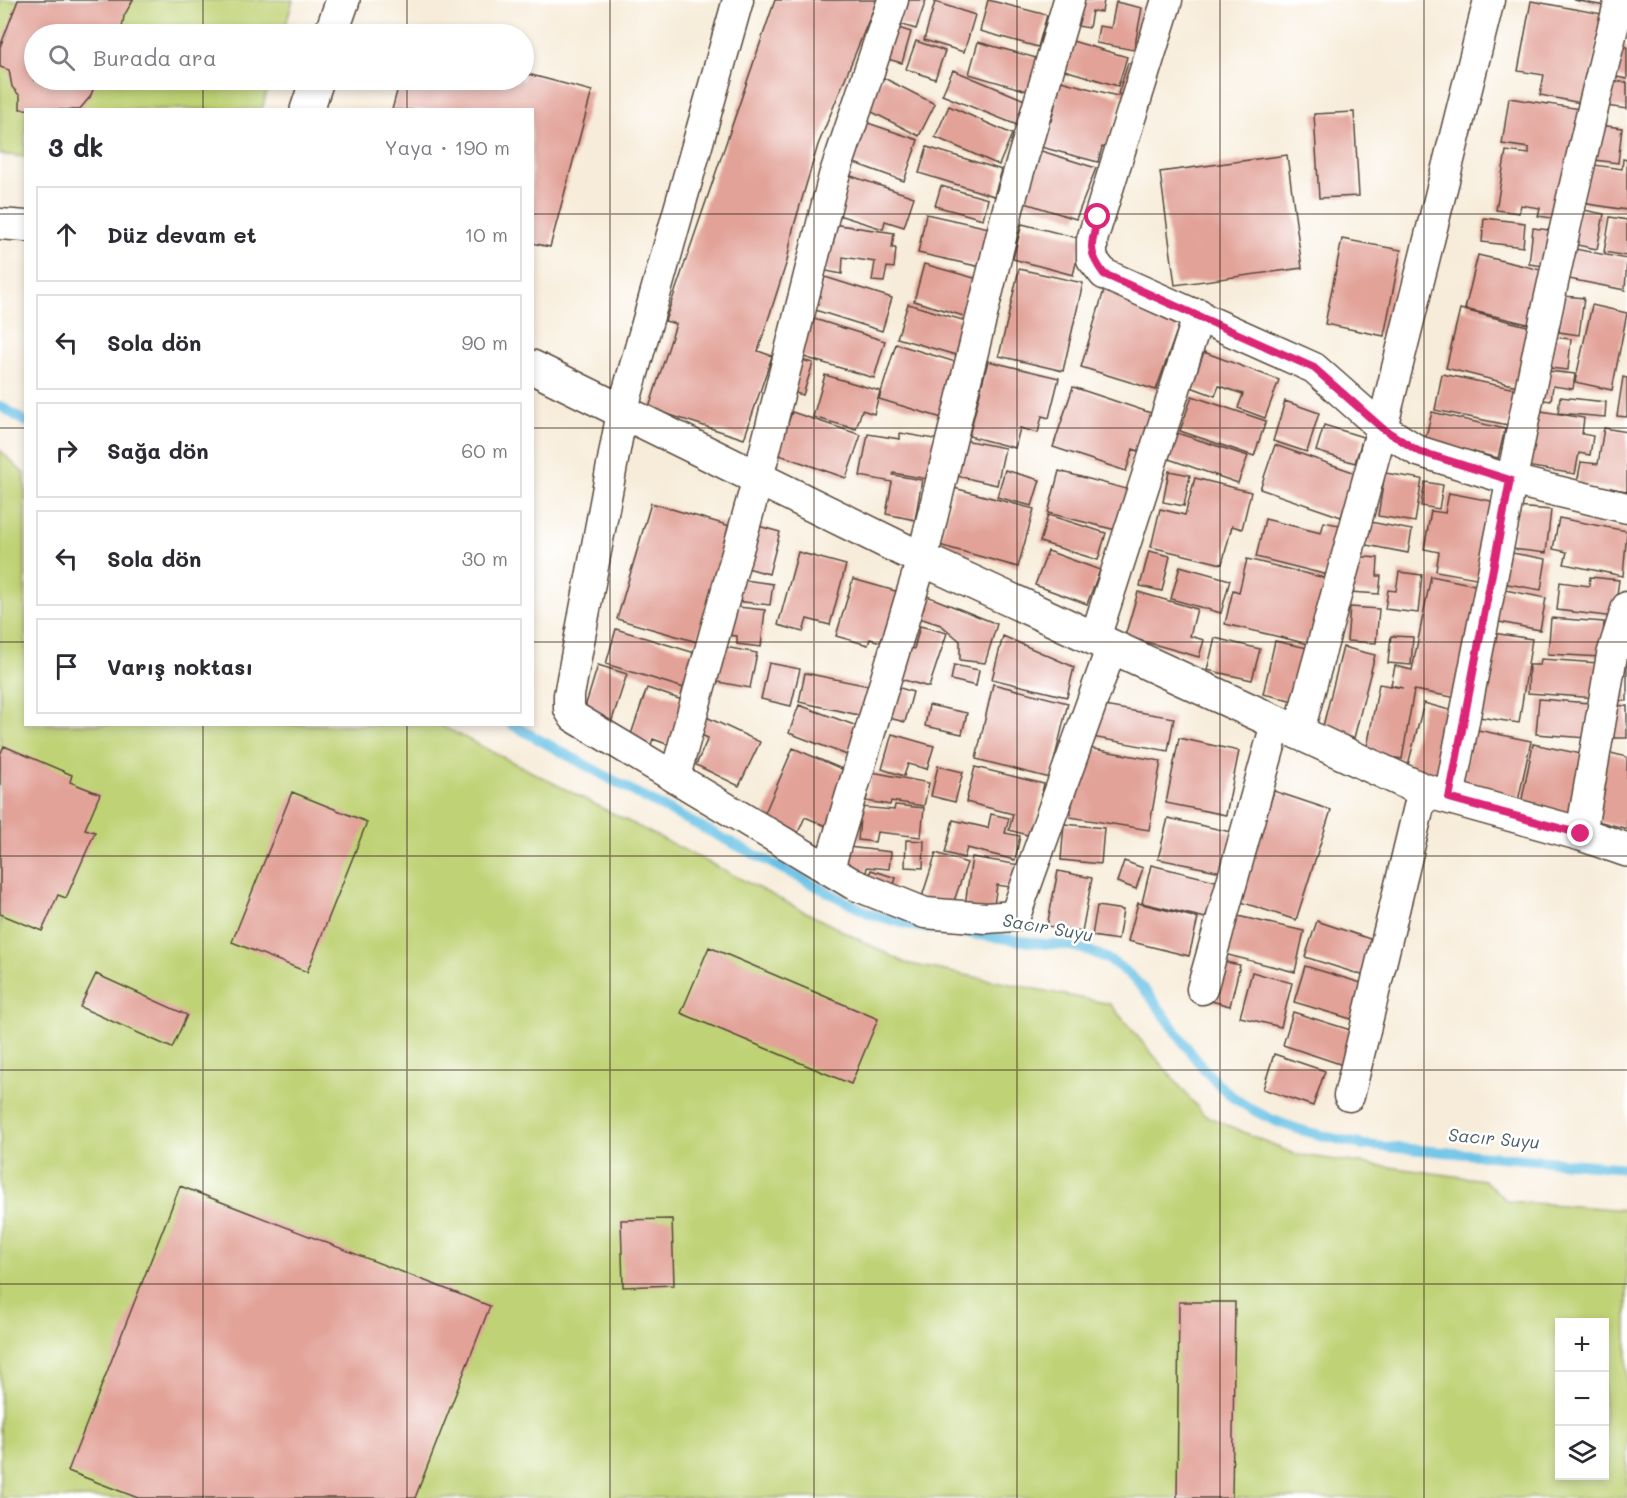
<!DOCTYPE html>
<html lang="tr">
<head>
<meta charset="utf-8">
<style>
	:root { --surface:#fff; --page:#f2f2f3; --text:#2b2b33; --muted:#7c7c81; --line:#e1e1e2 }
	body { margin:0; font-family:Mali,sans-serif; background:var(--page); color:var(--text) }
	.controls { position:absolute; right:18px; bottom:18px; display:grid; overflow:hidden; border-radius:0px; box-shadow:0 3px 9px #0003 }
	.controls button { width:54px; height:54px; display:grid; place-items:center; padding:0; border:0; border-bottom:2px solid var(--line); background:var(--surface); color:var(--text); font:30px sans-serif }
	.stop { position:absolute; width:18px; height:18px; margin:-14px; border:4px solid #db2777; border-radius:50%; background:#fff }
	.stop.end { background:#db2777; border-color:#fff; box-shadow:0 2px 6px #0008 }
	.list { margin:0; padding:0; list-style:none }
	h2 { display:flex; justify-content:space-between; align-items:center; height:78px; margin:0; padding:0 24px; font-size:26px }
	h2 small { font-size:20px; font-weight:400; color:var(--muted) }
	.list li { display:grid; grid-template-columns:39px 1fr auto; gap:18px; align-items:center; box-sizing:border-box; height:96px; margin:0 12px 12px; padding:0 12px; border:2px solid var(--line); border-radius:0px }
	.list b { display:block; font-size:22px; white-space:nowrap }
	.list em { font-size:20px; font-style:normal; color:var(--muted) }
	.icon { flex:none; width:33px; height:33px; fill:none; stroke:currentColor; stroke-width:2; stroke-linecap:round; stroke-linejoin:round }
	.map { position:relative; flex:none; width:1627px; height:1498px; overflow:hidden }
	.search { position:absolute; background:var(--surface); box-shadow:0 3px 9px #0003; left:24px; top:24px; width:510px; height:66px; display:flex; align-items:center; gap:15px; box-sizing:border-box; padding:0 21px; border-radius:33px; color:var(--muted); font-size:22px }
	.panel { position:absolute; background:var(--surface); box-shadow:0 3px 9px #0003; left:24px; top:108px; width:510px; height:618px; border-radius:0px }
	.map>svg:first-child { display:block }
	.green { fill:#bfd275; stroke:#7d7e4a; stroke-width:1.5; fill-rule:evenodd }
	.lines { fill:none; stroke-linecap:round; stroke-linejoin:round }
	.stream { stroke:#68c1e6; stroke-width:10 }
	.building { fill:#e2a298 }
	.street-casing { stroke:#57473a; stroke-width:33 }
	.secondary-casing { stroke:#57473a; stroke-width:36 }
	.street { stroke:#fff; stroke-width:30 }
	.secondary { stroke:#fff; stroke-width:33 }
	.route { stroke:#db2777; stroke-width:8 }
	.grid { fill:none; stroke:#3b2a1e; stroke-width:1.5; stroke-opacity:0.55 }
	.labels { text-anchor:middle; stroke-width:5; stroke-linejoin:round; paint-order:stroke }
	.water-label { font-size:18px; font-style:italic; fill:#4b5f64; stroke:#fff }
</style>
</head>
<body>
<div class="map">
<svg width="1627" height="1498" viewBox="0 0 1627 1498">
	<rect width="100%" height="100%" fill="#fff"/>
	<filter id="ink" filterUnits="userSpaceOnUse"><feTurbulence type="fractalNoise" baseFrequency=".0167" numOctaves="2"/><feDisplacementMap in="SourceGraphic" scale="12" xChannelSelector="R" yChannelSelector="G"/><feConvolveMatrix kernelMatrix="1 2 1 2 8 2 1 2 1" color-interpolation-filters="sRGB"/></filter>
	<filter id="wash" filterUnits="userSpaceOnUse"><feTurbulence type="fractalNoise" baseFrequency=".008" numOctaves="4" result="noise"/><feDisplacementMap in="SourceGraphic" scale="24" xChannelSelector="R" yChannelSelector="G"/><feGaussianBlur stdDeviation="1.35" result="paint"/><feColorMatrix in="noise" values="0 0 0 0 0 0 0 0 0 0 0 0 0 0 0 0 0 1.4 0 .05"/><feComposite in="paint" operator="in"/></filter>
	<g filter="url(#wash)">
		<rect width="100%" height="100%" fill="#f7ecd9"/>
		<!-- green -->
		<path class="green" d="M0,0H293L283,34H34V80H270L262,109L26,110L25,157L0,154Z
			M0,450L25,475L26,724L440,725L905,963L1110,1004L1204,1115L1294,1154L1484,1180L1507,1201L1627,1210V1498H0ZM1560,1322H1604V1476H1560Z"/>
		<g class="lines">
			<!-- stream -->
			<path class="stream" d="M0,406L26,422
				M511,724L647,799L870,914L913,926L1045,944C1149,944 1162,1037 1228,1093C1267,1125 1316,1135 1364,1145L1627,1168"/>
		</g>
		<g id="blocks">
			<!-- building -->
			<path class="building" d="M18,0H133L124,16L121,34H34V80H97L90,97L79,110L20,109V96L12,87L9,70L0,67V47Z
				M775,0H877L818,145L793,229L787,261L758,351L772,356L744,439L649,408L676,324L665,321Z
				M907,0H926L916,29L899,24Z
				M988,0L1047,15L1038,47L980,31Z
				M1081,0H1104L1102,12L1092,11L1089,28L1077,26Z
				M1574,0H1616L1615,8Z
				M1531,1L1602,14L1586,104L1540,95L1544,75L1518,71Z
				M935,2L975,15L964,52L924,40Z
				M1116,2L1142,8L1134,50L1096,43L1099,26L1111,28Z
				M889,25L911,32L902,63L880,57Z
				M1069,40L1127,57L1118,86L1061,69Z
				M916,41L945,51L935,79L906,69Z
				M978,42L1040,59L1031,92L969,74Z
				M1612,45L1627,47V79L1607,75Z
				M1128,63L1141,67L1131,98L1118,94Z
				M953,70L1027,101L1017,125L942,95Z
				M524,73L592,91L550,247L532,243V110H392L400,80H524Z
				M882,77L935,104L919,136L866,109Z
				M1602,79L1627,83V109L1599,105Z
				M1061,81L1121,97L1107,148L1102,147L1098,162L1037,146L1044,120L1051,121Z
				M1509,98L1581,109L1557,219L1538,216L1540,208L1521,205L1519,213L1496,210L1506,151L1529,154V148L1502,144Z
				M949,106L1012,134L999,165L935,137Z
				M1354,112L1359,196L1319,198L1314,114Z
				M859,120L918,140L904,181L846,160Z
				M1599,125L1622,128L1618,163L1595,160Z
				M927,147L1002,170L994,196L919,173Z
				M1035,149L1096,168L1076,219L1019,201Z
				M1287,155L1302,268L1175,285L1160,172Z
				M1623,159L1627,160V210L1582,203L1588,164L1622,169Z
				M845,174L914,197L904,227L885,221L883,229L832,213Z
				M941,186L988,199L983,219L935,206Z
				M1579,209L1604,214L1597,249L1572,244Z
				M926,214L989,228L981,267L918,253Z
				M1610,217L1627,220V256L1604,252Z
				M1484,218L1525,223L1523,247L1482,242Z
				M832,224L894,233L892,248H896L894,268L887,267L884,282L872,281L875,262L843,257L842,274L826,271Z
				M1022,224L1082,239L1073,275L1013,259Z
				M1533,228L1556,231L1551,267L1529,264Z
				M1342,239L1401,250L1384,336L1325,324Z
				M1570,248L1627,259L1625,290L1564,278Z
				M1478,255L1545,271L1532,325L1465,309Z
				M924,264L978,279L967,317L914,301Z
				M1019,269L1083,283L1063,371L999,356Z
				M825,277L892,298L882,331L815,310Z
				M1104,290L1179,325L1156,390L1081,367Z
				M1564,296L1584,298L1579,335L1559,332Z
				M908,304L966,321L956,355L897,338Z
				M1592,305L1627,313L1612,390L1575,382Z
				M1460,309L1531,327L1517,386L1446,368Z
				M808,317L885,341L874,378L797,355Z
				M1552,337L1571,339L1568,370L1549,368Z
				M896,344L959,363L942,418L879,399Z
				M1204,352L1279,380L1265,418L1238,408L1243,394L1219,386L1215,396L1191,387Z
				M795,358L813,363L803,395L784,390Z
				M988,361L1059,378L1049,418L1042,416L1038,433L1020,428L1015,448L969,436Z
				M1539,370L1575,374L1573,389L1553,386L1551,401L1535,399Z
				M1442,374L1516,389L1508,425L1435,410Z
				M825,375L880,391L874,414L862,410L856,429L813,417Z
				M1623,377L1627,378V417L1617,416Z
				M1073,387L1160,416L1147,454L1133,449L1126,471L1053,447Z
				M1192,396L1266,421L1254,456L1180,431Z
				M1560,397L1606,402L1605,417L1558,413Z
				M1285,401L1319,413L1307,452L1273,441Z
				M1535,410L1584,418L1582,434L1593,436L1590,455L1579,453L1575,474L1526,466Z
				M792,412L861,435L846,478L777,454Z
				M1432,412L1505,429L1498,458L1425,440Z
				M1324,425L1363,437L1355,463L1316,451Z
				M1604,428L1627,432V491L1577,483L1581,462L1598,464Z
				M1174,432L1248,456L1238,483L1166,458Z
				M900,433L946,441L939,481L894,473L893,475L922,480L915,520L886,514L892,482L860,476L868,434L900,439Z
				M964,440L1005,448L997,485L957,476Z
				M1275,445L1356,473L1341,517L1260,489Z
				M1005,470L1040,480L1032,506L997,497Z
				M1059,471L1130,490L1120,531L1048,513Z
				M1169,471L1190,475L1184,506L1163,502Z
				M1385,473L1422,479L1415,522L1378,516Z
				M1195,478L1251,492L1242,529L1232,526L1222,564L1151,547L1160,509L1185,515Z
				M1425,482L1443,485L1439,509L1421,506Z
				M954,488L1034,509L1018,567L939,545Z
				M1449,493L1502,503L1487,580L1436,571L1439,552L1424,549L1431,511L1445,513Z
				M651,503L730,526L697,642L617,619Z
				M1517,507L1551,510L1546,553L1512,549Z
				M1048,515L1106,533L1098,560L1040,542Z
				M1559,518L1627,531L1623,576L1564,564L1567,552L1553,549Z
				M1265,519L1321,533L1324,522L1344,526L1332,576L1256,557Z
				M1360,520L1412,530L1408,553L1356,543Z
				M751,524L780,532L769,574L740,566Z
				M1048,551L1100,570L1087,604L1035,585Z
				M1149,551L1170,556L1162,591L1140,586Z
				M1501,551L1546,559L1541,590L1496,582Z
				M798,552L846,565L830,625L807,619L803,632L778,625Z
				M1353,556L1378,558L1377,576H1381L1379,594L1350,592Z
				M1247,559L1329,579L1313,645L1225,624L1233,590L1239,592Z
				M1180,566L1230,580L1221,613L1171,599Z
				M1399,572L1422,575L1418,613L1385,609L1388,590L1396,591Z
				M1431,576L1480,586L1457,698L1414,690L1402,759L1366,753L1379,684L1403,688L1391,685L1395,666L1412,670Z
				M1590,577L1619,580L1614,617L1557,610L1560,582L1589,586Z
				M738,579L773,584L770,605L735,601Z
				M853,579L906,594L892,645L870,639L868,645L836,636Z
				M1495,588L1546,598L1540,630L1489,620Z
				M1138,592L1197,609L1190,636L1204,640L1199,657L1125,636Z
				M922,594L997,624L985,663L960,660V641L941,625L913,616Z
				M729,606L765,610L761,647L737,644V636L726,635Z
				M1350,607L1379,609L1376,643L1347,641Z
				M1551,618L1604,622L1601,657L1548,654Z
				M920,626L947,633L929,687L900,679L909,648L914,649Z
				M616,629L695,653L684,688L606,664Z
				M1486,632L1532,639L1519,723L1473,716Z
				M1003,636L1074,667L1067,697L992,679Z
				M1391,636L1413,637L1411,665L1388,663Z
				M1215,638L1260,649L1252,680L1207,670Z
				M1275,641L1312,649L1299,702L1263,694Z
				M720,646L757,653L750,688L713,681Z
				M1343,647L1375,655L1354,738L1322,730Z
				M1541,659L1599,663L1597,698L1528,693L1529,665H1540Z
				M769,663L800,669L791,706L761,699Z
				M1616,664L1627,665V701L1612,700Z
				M598,665L627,674L611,723L583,714Z
				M954,665L979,670L976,686L951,680Z
				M805,673L874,687L868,717L799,702Z
				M993,684L1068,703L1050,778L976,759Z
				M897,687L913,692L905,722L889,718Z
				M647,688L685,701L669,745L653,739L648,753L627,746Z
				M1539,699L1589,703L1587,738L1536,734Z
				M1424,703L1460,713L1443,778L1407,769Z
				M799,705L857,726L847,755L789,733Z
				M929,705L967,713L962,734L925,726Z
				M1098,705L1174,718L1168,751L1092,737Z
				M1610,705L1627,706V738H1607Z
				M702,715L760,742L739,786L696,765L708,738L695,732Z
				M1473,729L1531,741L1518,801L1461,789Z
				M892,734L934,746L927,769L908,764L904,776L882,769Z
				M1179,738L1239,751L1226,815L1166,803Z
				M1533,744L1591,756L1578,820L1520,809Z
				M4,746L72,775L70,782L100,794L85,829L95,832L66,898L58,895L42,931L0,914V755Z
				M1082,747L1161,761L1149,830L1070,817Z
				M793,748L856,775L833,829L805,817L796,837L761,822Z
				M1607,752L1627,757V829L1590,819Z
				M938,766L963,772L955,802L931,796Z
				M975,767L1044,784L1031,836L1009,830L1013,814L966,802Z
				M872,772L929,783L924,806L891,801L890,805L866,801Z
				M1274,791L1331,810L1296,920L1238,901Z
				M292,792L367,822L307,972L232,942Z
				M895,805L924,808L921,837L877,832L875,842L858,840L861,807L894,810Z
				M991,814L1009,818L1005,833L1020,836L1015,860L967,848L964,858L945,853L953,820L988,828Z
				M1168,818L1231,832L1222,872L1158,859Z
				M1064,824L1104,828L1101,864L1061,860Z
				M906,840L924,841L923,868L905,867Z
				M848,847L891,852L889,869L867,867L866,874L845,872Z
				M936,853L967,863L952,907L919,906Z
				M972,857L1020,865L1017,888L997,885L992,917L964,912Z
				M1124,861L1143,868L1136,889L1117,882Z
				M1151,865L1220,882L1210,919L1142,903Z
				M871,870L896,878L891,894L866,885Z
				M1058,871L1092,878L1082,932L1047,926Z
				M1138,903L1198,918L1189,956L1128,941Z
				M1097,906L1123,910L1118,940L1092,936Z
				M1233,915L1304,931L1295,972L1224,954Z
				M1317,921L1376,941L1365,976L1305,957Z
				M709,947L878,1019L851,1084L681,1013Z
				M1221,961L1240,965L1230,1006L1211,1001Z
				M1305,966L1368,985L1358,1021L1294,1002Z
				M1252,972L1292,983L1281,1027L1240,1017Z
				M96,974L187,1015L172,1048L80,1007Z
				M1293,1012L1360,1033L1349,1067L1283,1045Z
				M1274,1054L1325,1071L1313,1106L1263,1089Z
				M180,1186L490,1306L415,1498H138L68,1471Z
				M672,1219L674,1285L623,1287L621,1220Z
				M1179,1302H1235L1232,1498H1177Z"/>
		</g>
	</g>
	<g filter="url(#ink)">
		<use href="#blocks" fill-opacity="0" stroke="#57473a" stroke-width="1.5"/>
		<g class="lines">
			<!-- street casing -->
			<g class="street-casing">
				<path id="street" d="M738,0L622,412L569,695V709L574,717L853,884L925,913L986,918L1015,916L1112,646
					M1167,0L1092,240V259L1104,274L1314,368L1382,428L1418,451L1511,480L1627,508
					M0,224L26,226
					M1095,638L1199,314
					M1298,734L1382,428L1489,0
					M675,776L758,478L834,176L893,0
					M1449,798C1501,531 1552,263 1620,0
					M1581,834L1612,655L1627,607
					M829,868L922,559L1009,205L1069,0
					M1202,989L1276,724
					M1349,1096L1423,790"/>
			</g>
			<!-- secondary casing -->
			<g class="secondary-casing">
				<path id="secondary" d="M331,34L343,0
					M307,110L317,80
					M532,367L922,559L1423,790L1581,834L1627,850"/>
			</g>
			<!-- street -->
			<use href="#street" class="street"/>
			<!-- secondary -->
			<use href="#secondary" class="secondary"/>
		</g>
	</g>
	<g class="lines" filter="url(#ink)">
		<!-- route -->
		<path class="route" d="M1098,217C1091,243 1087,252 1104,274L1314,368L1382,428L1418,451L1510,480L1449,798L1581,834"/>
	</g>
	<!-- grid -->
	<path class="grid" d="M203,0V34M407,0V34M610,0V1498M814,0V1498M1017,0V1498M1220,0V1498M1424,0V1498M203,80V110M407,80V110M0,214H26M532,214H1627M0,428H26M532,428H1627M0,642H26M532,642H1627M203,724V1498M407,724V1498M0,856H1627M0,1070H1627M0,1284H1627"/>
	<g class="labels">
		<!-- water labels -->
		<g class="water-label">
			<text transform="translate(1048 928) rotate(10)" y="6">Sacır Suyu</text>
			<text transform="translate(1494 1139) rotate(5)" y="6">Sacır Suyu</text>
		</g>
	</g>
</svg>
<div class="controls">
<button>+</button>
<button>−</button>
<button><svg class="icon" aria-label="layers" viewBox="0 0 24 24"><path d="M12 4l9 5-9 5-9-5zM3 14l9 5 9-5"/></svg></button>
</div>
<div class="stop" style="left:1098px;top:217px"></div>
<div class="stop end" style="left:1581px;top:834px"></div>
<div class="search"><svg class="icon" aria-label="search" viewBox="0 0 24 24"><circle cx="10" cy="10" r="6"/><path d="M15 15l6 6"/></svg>Burada ara</div>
<section class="panel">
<h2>3 dk<small>Yaya · 190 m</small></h2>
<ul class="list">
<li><svg class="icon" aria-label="ahead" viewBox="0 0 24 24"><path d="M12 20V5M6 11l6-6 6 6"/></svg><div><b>Düz devam et</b></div><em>10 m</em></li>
<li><svg class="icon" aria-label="left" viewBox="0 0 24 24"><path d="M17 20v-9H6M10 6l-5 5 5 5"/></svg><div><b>Sola dön</b></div><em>90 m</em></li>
<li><svg class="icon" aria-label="right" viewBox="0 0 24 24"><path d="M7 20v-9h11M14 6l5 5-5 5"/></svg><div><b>Sağa dön</b></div><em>60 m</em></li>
<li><svg class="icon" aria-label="left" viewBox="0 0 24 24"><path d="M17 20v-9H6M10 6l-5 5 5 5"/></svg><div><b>Sola dön</b></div><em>30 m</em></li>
<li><svg class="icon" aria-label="arrive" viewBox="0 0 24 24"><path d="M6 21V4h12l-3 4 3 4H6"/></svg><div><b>Varış noktası</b></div></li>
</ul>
</section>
</div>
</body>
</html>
